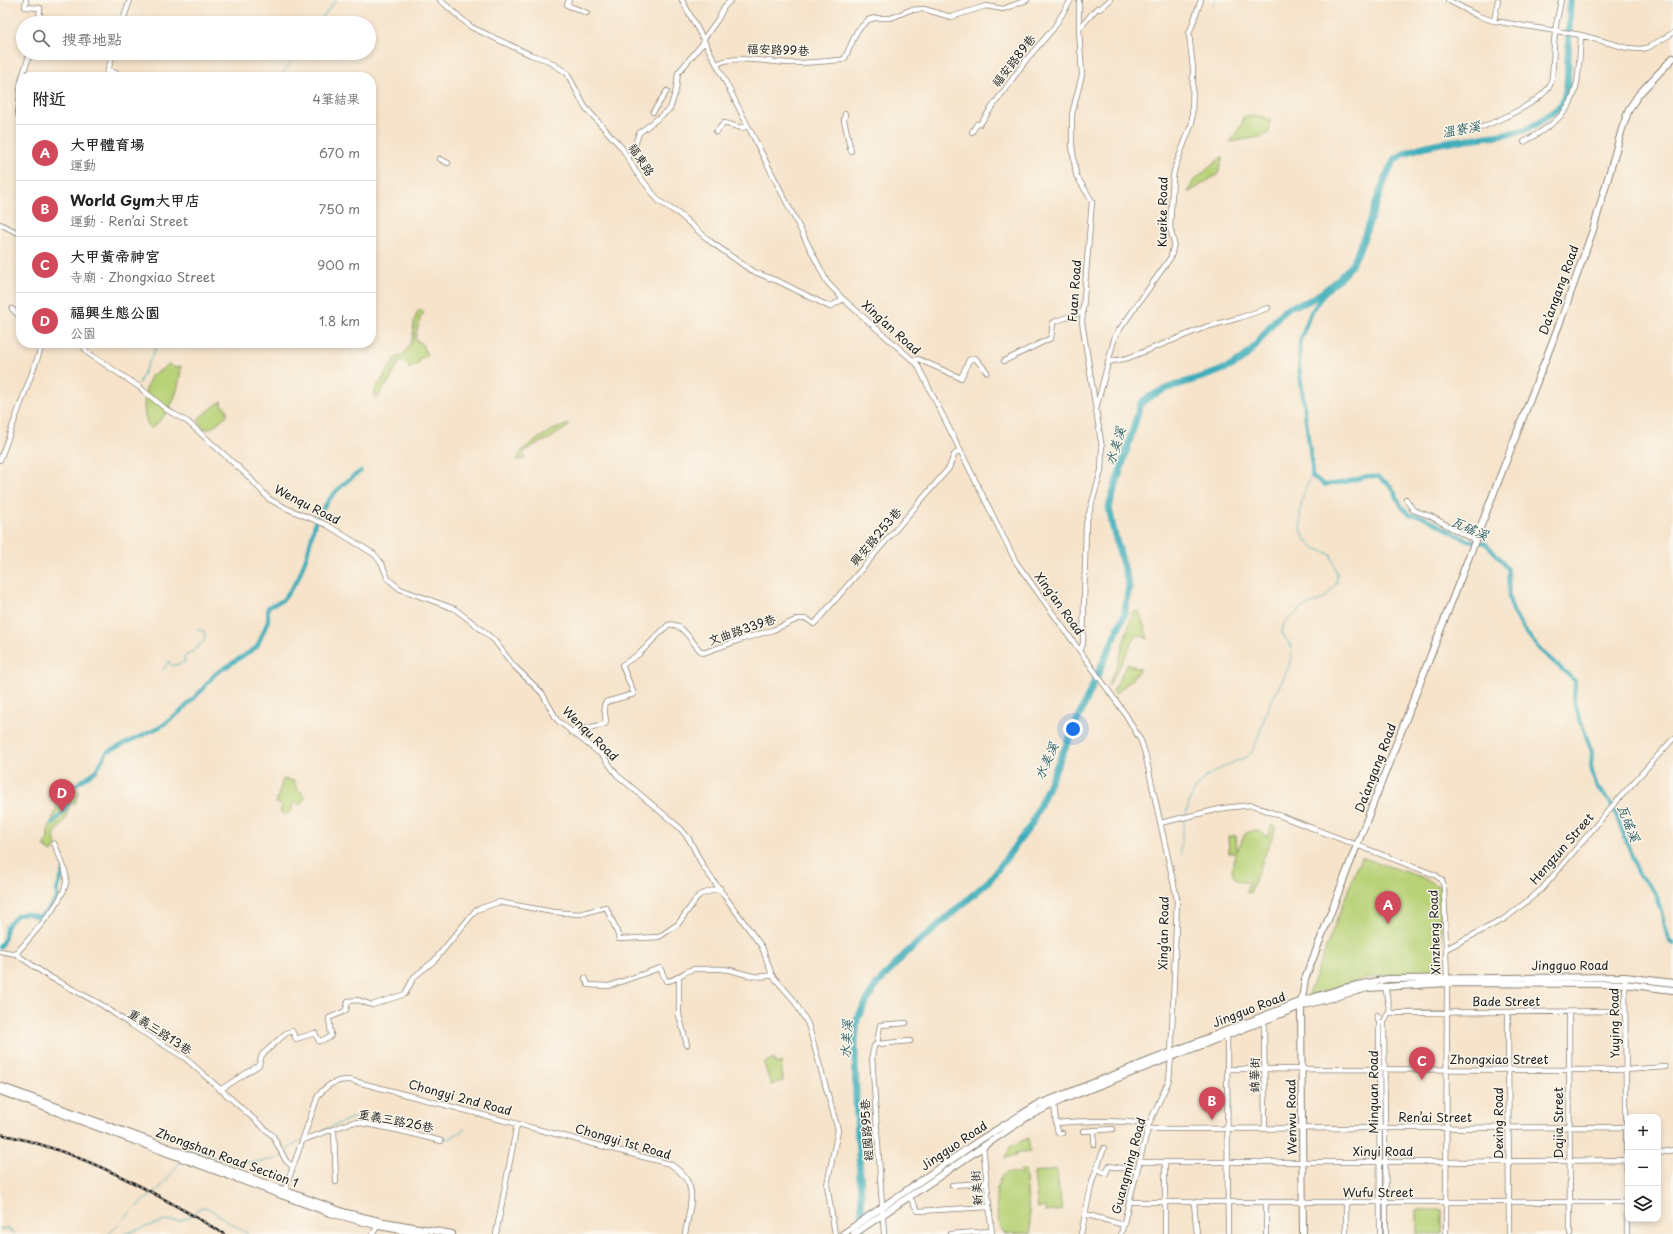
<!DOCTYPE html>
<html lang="zh-TW">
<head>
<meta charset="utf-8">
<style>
	:root { --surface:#fff; --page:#f6f6f6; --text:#222; --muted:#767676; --line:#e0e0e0; --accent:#d1495b }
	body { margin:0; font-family:"Playpen Sans","LXGW WenKai TC",sans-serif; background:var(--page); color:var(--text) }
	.controls { position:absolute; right:12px; bottom:12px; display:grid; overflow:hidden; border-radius:8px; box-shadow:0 2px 6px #0003 }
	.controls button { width:36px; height:36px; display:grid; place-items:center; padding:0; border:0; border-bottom:1px solid var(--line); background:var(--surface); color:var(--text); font:20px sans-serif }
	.you { position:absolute; left:1073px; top:729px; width:14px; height:14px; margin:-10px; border:3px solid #fff; border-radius:50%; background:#1a73e8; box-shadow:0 0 0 6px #1a73e833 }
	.badge { display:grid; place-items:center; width:26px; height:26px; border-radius:50%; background:var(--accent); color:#fff; font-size:13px; font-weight:700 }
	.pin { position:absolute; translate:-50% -33px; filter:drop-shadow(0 1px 2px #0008) }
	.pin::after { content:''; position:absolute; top:21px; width:14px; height:12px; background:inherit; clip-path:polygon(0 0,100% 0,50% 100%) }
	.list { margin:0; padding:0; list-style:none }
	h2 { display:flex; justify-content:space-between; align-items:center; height:52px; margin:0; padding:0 16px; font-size:17px }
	h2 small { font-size:13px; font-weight:400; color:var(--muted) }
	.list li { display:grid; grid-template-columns:26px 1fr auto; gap:12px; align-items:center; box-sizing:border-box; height:56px; padding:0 16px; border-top:1px solid var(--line) }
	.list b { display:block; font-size:15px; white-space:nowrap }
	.list p { margin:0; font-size:13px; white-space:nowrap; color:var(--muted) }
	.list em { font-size:13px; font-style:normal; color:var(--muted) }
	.icon { flex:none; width:22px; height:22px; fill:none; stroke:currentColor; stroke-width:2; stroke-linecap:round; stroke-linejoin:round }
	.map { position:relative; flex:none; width:1673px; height:1234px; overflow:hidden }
	.search { position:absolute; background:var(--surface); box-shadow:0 2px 6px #0003; left:16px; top:16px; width:360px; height:44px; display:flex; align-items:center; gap:10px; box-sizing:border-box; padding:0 14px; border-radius:22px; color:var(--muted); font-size:15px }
	.panel { position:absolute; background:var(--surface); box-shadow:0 2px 6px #0003; left:16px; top:72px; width:360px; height:276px; border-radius:16px }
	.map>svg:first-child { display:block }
	.green { fill:#b8d277; stroke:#6a774a }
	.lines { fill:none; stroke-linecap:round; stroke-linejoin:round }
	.stream { stroke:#3dadba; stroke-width:1 }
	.canal { stroke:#3dadba; stroke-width:4 }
	.river { stroke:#3dadba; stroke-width:7 }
	.minor-casing { stroke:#898073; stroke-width:6 }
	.major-casing { stroke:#898073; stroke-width:8 }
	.minor { stroke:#fff; stroke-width:4.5 }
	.major { stroke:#fff; stroke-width:6 }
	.rail-casing { stroke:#1c1c1c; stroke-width:2.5 }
	.rail { stroke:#fbf7ec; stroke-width:1; stroke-dasharray:3; stroke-linecap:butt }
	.labels { text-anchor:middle; stroke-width:3; stroke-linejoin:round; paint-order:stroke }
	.street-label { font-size:12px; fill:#1c1c1c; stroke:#fbf7ec }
	.water-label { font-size:13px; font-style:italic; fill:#2b5d63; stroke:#fbf7ec }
</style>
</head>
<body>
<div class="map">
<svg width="1673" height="1234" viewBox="0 0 1673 1234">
	<rect width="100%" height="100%" fill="#fbf7ec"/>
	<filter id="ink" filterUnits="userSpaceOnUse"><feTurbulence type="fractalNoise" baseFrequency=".025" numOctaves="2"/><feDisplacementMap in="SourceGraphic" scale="8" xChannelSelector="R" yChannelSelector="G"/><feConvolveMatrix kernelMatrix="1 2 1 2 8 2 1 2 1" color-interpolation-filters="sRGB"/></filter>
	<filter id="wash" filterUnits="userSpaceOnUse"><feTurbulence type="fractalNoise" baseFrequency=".012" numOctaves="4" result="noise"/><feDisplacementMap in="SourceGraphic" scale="16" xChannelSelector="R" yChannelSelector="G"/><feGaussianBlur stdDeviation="0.9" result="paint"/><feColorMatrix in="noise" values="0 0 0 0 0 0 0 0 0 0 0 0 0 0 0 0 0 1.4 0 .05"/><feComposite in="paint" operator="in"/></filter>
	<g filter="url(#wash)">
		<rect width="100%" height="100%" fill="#f6e3ca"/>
		<!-- green -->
		<path class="green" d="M1249,115L1250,118L1254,115L1270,119L1269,133L1261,137L1230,142L1242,124L1243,117Z
			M1223,156L1218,174L1188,193L1193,181Z
			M420,309L424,312L420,318L415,339L422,344L427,356L420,358L418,364L409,369L407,365L400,360L390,380L376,399L374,395L375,390L397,356L401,357C405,352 409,347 412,340C415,329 412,317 420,309Z
			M169,364L174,368L181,366C179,392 172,413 150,429C141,414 143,390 152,375L158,372Z
			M221,401L223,403L221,404L227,409V415L210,429L203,428L198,419Z
			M568,424L569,426L549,439L534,445L529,450L527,449L524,451L525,459L517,460L522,450L548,432Z
			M1139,611L1148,639L1137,634L1109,686L1108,685L1117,664L1133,612Z
			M1127,664L1140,669L1130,681L1115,694L1113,691Z
			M283,779L294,781L296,787L306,797L300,805L294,801L291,812L286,815L280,812L282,805L276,803Z
			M69,784L79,791L75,804L71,803L65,820L54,835L56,846L52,852L43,846L48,839V831L64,787Z
			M1272,825L1276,827L1250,893L1246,892L1249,882C1228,884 1231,866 1236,853H1229L1228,836H1236L1237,851L1245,834C1254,829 1260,830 1267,837Z
			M1361,857L1421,877L1440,887L1442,975L1376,976L1349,983L1309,996V992Z
			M774,1058L776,1064L781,1062L783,1081L771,1085L764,1063Z
			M1028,1138L1030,1151L1015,1153L1016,1156L1005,1158L1011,1146Z
			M1056,1169L1062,1210L1045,1212V1207L1038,1208L1034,1173Z
			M1020,1170H1025L1031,1234L1026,1233L1004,1234C995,1223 987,1156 1021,1176Z
			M1417,1210H1442V1234H1417Z"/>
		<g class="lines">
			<!-- stream -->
			<path class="stream" d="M1671,0L1673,4
				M1213,5L1216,0
				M318,23L336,0
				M280,77L298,53
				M139,383L158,343
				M163,670L169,661L172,666L185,662L184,657L193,651L205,640L204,631L198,630
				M1186,815C1192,783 1206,775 1234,762C1239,760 1247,758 1250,754C1259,741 1261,725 1267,711C1274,692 1290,673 1292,652C1292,644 1285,639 1282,633L1284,623L1304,607L1325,598L1337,582V573L1331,555C1325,551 1313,549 1309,544C1293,527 1301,493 1312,476
				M1182,855L1180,850L1185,819
				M324,1130L352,1118L364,1121
				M441,1139L451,1138L465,1129
				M189,1153L192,1150C217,1159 237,1165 263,1161C269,1160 276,1160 281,1156
				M283,1153L301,1140
				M0,1229L7,1228L14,1234
				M109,1234L136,1207L160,1188L181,1161
				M124,1234L165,1221H178L187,1218L200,1208L206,1207L248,1234"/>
			<!-- canal -->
			<path class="canal" d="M1331,285L1311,312L1300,341L1299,366L1312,467V476L1325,485L1346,482L1368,476L1378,477L1391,486L1402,507L1409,514L1424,517L1467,540L1485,543L1499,557L1508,569L1509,598L1513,611L1521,625L1538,648L1575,681L1574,703L1592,752L1591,767L1596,786L1609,800L1617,817L1639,875L1656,893L1669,941L1673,944
				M319,515C328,498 344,482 361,471
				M52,824L65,810L74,786L96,771L107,752L160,727L179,713L202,690L215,674L257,647L268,621V607L283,600L298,579L307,555L316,519
				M0,947L5,937L6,927L16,916L25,913L38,917L45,913L57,898V890L64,870"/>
			<!-- river -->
			<path class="river" d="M863,1234L856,1097L855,1044L857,1019L875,987L904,955L989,881L1031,825L1124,615L1129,586L1113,528L1109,507L1141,403C1164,383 1207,380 1235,364C1258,350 1267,325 1286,309C1292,304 1300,305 1306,302C1321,295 1338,281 1349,268C1365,248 1384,167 1397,158C1430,137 1486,141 1524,130C1537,126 1551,113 1562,105L1567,87L1570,0"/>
		</g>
	</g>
	<g filter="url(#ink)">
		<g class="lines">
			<!-- minor casing -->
			<g class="minor-casing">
				<path id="minor" d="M26,0L25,7L40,8L39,23
					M440,0L471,27L531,55L547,60L567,73L585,107L622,148L636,172L659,201L679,214L711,242L752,271L780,282L830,307L843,299
					M569,0L567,5L587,13
					M682,0L717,65L827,282L843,299L917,364L1016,562L1126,715L1141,741L1145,753L1177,899L1171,1058L1169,1080L1149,1124L1121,1234
					M1079,0V29L1082,75L1072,114V145L1076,175L1092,201L1082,322L1102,448L1101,471L1086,524L1083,644L1080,651
					M1448,0L1478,16L1494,21L1581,35L1627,48L1640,49L1647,48L1673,33
					M1494,21L1498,0
					M122,23L130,0
					M1079,29L1097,8L1100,9L1110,0
					M703,40L718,19L724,7L731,0
					M717,65C729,53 778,64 795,63C811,63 826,61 841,60L845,58L857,31L868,20L875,18H891L910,10L924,9L951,17L986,6L1003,9L1027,0
					M108,70L126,77
					M22,77L30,53
					M106,77L113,53
					M21,82L18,114L21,122
					M653,112L667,91
					M845,114L844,120L851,151
					M1480,128C1497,121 1542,102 1550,85C1554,77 1553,45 1555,33C1556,22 1559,11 1561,0
					M716,132L724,123L742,128L748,126
					M972,132L977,124H980L1026,60L1053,29L1071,0
					M1524,142C1580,110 1577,96 1581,35
					M628,157L633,151L639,133L670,109L676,90L678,73L704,42
					M440,159L448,163
					M0,224L16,232
					M12,309L21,318
					M81,343L88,353L138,386L167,410L188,422L248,476L269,499L288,509L327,525L374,554L382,564L388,579L400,589L455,609L477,626L494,640L513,665L542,693L557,720L594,749L603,756L617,775L680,828L689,839L704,868L762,947L772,975L793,999L808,1024L838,1130L827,1185L835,1234
					M913,360L918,359L961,378L969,360L975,358L987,372
					M1004,361L1051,338L1053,323L1056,321L1082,312
					M1108,362L1128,358L1206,327L1239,318L1268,308
					M1096,409L1115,336L1171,257L1174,243L1170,227L1173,177L1175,167L1192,123L1193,68L1189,34L1201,0
					M0,460L43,343
					M1406,499L1413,510L1430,516L1470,538L1476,539
					M571,732L605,724L606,722L604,705L606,702L634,694L622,665L639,654L668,625C682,620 694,647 703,653L743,639L773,630L798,619H807L814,624L816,622L949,468L954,455L960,450
					M1160,823L1224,808L1252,805L1435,875L1442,880L1444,887L1447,983L1446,1234
					M1446,949L1506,918L1542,889L1614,804L1673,739
					M0,951L16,954L48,976L102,1005L128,1023L185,1058L273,1136L286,1161L292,1166
					M16,954C29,938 71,896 66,875C64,864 58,853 54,843
					M1625,977L1627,1234
					M585,978L588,985L609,986L660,968L666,981C679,981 683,969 696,969C707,969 719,968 730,970C744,974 757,979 772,975
					M679,978V1015L687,1045
					M1385,986L1390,1013
					M1508,1012L1509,1234
					M1569,1012L1570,1234
					M1377,1015L1379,1022H1384L1388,1013L1625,1011
					M1264,1022L1265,1129
					M1379,1022L1380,1234
					M1384,1022L1386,1234
					M1227,1034L1228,1234
					M877,1044L880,1025L906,1023
					M1228,1069L1626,1070L1665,1067
					M220,1090L259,1065L262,1055L286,1033L292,1031L296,1039L315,1033L319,1041L329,1038L331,1035L329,1018L343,1012L346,1010L348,1001L358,1000L372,1005L405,994L414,977L434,961L476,910L499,902L553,912L580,914L606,907C611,919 616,926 619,939L659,937L678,924L699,895L720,888
					M1054,1104L1056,1123C1088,1120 1117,1120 1149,1124
					M1056,1123L1058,1133H1062
					M334,1129L336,1182
					M1147,1129L1627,1127
					M1094,1130V1145
					M1083,1131L1113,1129
					M303,1140L350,1123L356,1122L397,1130L441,1141
					M983,1146L992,1234
					M1658,1153L1673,1150
					M1139,1162H1446L1628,1160
					M1165,1162V1234
					M1097,1169L1106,1173L1109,1166L1137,1171
					M952,1185L987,1183
					M284,1192L318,1096C326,1085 337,1079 350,1080L670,1164C701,1184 690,1203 685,1234
					M909,1196L918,1211L989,1207
					M1129,1202H1627
					M1194,1203L1197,1234
					M1088,1215L1124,1225
					M373,1234L379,1223
					M496,1234L517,1124
					M884,1234L872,1056L874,1046L877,1044L910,1041
					M950,1234L991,1231
					M1081,1234L1092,1182L1104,1148
					M1266,1234V1203
					M1346,1234V1203"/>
			</g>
			<!-- major casing -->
			<g class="major-casing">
				<path id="major" d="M0,1086L346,1213L379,1221L452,1234
					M0,1091L330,1213L379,1226L424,1234
					M843,1234L980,1140L1037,1105L1302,1001L1344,988L1387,979L1625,977L1673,983
					M854,1234L1027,1117L1062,1100L1301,1006L1368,988L1447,983L1624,984L1673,990
					M1303,1234L1301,1006L1305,979L1562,317L1593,230L1622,129L1629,109L1639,94L1673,58"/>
			</g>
			<!-- minor -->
			<use href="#minor" class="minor"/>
			<!-- major -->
			<use href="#major" class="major"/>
			<!-- rail casing -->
			<g class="rail-casing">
				<path id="rail" d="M0,1134C82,1151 153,1191 224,1234"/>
			</g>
			<!-- rail -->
			<use href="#rail" class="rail"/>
		</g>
	</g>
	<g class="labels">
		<!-- street labels -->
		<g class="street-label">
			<text transform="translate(778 50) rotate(2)" y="4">福安路99巷</text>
			<text transform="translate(1014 61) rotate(-52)" y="4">福安路89巷</text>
			<text transform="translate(641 160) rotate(57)" y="4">福東路</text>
			<text transform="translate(1163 212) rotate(-89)" y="4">Kueike Road</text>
			<text transform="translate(1559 290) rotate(-70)" y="4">Da’angang Road</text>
			<text transform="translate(1075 291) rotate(-86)" y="4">Fuan Road</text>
			<text transform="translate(891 328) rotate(42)" y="4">Xing’an Road</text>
			<text transform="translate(307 505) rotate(27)" y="4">Wenqu Road</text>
			<text transform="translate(876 537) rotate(-50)" y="4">興安路253巷</text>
			<text transform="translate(1059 604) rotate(54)" y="4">Xing’an Road</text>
			<text transform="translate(742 630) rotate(-19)" y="4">文曲路339巷</text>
			<text transform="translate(590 734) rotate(44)" y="4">Wenqu Road</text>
			<text transform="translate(1376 768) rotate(-69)" y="4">Da’angang Road</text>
			<text transform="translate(1562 849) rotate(-49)" y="4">Hengzun Street</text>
			<text transform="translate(1435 932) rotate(-92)" y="4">Xinzheng Road</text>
			<text transform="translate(1164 933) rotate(-89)" y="4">Xing’an Road</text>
			<text x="1570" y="970">Jingguo Road</text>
			<text x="1506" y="1006">Bade Street</text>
			<text transform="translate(1249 1010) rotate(-21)" y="4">Jingguo Road</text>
			<text transform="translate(1615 1023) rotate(-91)" y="4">Yuying Road</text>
			<text transform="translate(160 1032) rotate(33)" y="4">重義三路13巷</text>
			<text x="1499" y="1064">Zhongxiao Street</text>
			<text transform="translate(1255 1075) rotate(-90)" y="4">錦華街</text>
			<text transform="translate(1374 1092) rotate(-90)" y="4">Minquan Road</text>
			<text transform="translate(460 1098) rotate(15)" y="4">Chongyi 2nd Road</text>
			<text transform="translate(1292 1117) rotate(-91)" y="4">Wenwu Road</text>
			<text x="1435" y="1122">Ren’ai Street</text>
			<text transform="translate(396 1121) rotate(11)" y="4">重義三路26巷</text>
			<text transform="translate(1499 1123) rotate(-90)" y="4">Dexing Road</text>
			<text transform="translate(1559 1123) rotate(-90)" y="4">Dajia Street</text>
			<text transform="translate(867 1130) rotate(-94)" y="4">經國路95巷</text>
			<text transform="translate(623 1142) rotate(16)" y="4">Chongyi 1st Road</text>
			<text transform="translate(954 1146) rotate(-34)" y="4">Jingguo Road</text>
			<text x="1383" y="1156">Xinyi Road</text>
			<text transform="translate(227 1158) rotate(20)" y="4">Zhongshan Road Section 1</text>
			<text transform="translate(1129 1166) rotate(-75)" y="4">Guangming Road</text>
			<text transform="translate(977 1188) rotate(-95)" y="4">新美街</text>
			<text x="1378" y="1197">Wufu Street</text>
		</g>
		<!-- water labels -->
		<g class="water-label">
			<text transform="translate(1461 129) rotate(-10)" y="5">溫寮溪</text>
			<text transform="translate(1115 446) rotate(-73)" y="5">水美溪</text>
			<text transform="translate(1470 528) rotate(23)" y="5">瓦磘溪</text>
			<text transform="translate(1046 761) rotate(-66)" y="5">水美溪</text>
			<text transform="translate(1629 823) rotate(68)" y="5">瓦磘溪</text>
			<text transform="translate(846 1039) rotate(-87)" y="5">水美溪</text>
		</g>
	</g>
</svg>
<div class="controls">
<button>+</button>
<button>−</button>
<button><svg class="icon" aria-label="layers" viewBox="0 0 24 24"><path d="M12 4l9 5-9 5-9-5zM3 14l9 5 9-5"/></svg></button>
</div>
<div class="you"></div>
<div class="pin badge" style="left:1388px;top:924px">A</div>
<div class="pin badge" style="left:1212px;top:1120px">B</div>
<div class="pin badge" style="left:1422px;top:1080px">C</div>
<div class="pin badge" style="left:62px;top:812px">D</div>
<div class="search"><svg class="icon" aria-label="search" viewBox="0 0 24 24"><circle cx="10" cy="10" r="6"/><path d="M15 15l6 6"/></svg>搜尋地點</div>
<section class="panel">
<h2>附近<small>4筆結果</small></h2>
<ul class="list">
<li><span class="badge">A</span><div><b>大甲體育場</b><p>運動</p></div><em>670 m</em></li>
<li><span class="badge">B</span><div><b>World Gym大甲店</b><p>運動 · Ren’ai Street</p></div><em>750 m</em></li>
<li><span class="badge">C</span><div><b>大甲黃帝神宮</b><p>寺廟 · Zhongxiao Street</p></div><em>900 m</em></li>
<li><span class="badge">D</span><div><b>福興生態公園</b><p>公園</p></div><em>1.8 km</em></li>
</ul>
</section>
</div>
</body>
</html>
